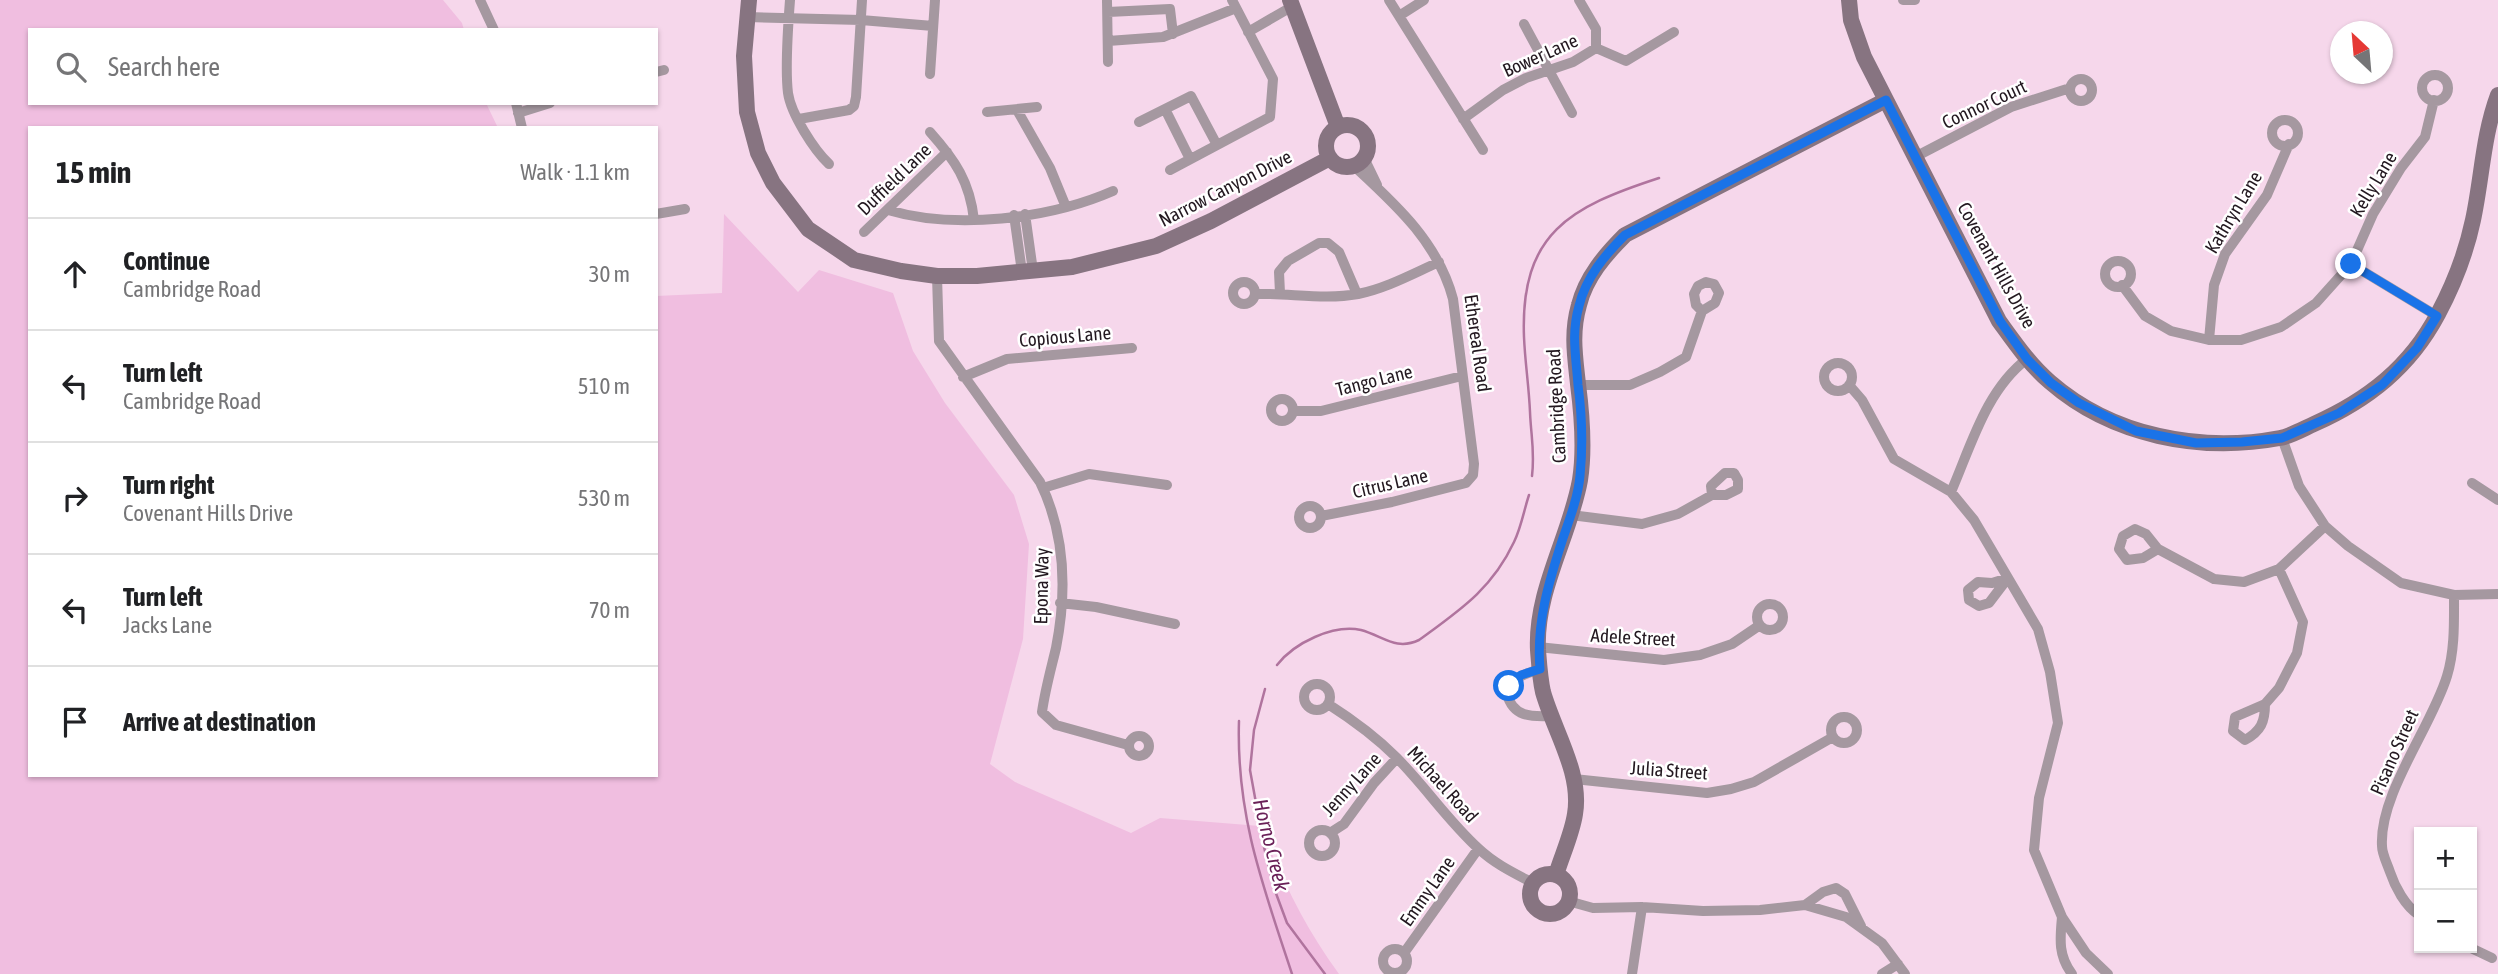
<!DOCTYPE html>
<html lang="en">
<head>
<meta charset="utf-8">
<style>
	:root { --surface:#fff; --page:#f6f6f6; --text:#202124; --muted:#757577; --line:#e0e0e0 }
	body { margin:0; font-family:"Asap Condensed",sans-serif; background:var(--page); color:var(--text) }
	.controls { position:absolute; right:21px; bottom:21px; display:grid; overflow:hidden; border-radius:0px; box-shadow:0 2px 5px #0004 }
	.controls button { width:63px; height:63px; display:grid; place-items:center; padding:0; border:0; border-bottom:2px solid var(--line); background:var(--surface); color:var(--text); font:35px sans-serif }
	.compass { position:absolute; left:2330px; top:21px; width:63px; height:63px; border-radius:50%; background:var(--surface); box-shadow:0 2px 5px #0004; rotate:334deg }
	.stop { position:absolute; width:21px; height:21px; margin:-16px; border:5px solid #1a73e8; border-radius:50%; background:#fff }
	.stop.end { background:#1a73e8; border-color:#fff; box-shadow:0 2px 7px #0008 }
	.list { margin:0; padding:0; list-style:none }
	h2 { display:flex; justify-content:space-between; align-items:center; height:91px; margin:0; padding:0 28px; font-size:30px }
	h2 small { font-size:23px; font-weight:400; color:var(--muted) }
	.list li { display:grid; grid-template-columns:46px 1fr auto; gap:21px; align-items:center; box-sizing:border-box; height:112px; padding:0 28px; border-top:2px solid var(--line) }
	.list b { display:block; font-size:26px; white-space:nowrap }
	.list p { margin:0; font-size:23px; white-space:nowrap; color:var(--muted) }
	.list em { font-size:23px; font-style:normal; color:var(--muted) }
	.icon { flex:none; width:38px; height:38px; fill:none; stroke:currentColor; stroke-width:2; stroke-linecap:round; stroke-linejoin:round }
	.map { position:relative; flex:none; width:2498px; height:974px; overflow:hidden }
	.search { position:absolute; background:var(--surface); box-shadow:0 2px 5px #0004; left:28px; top:28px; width:630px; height:77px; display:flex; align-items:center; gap:18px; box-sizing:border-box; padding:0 24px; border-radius:0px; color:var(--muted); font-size:26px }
	.panel { position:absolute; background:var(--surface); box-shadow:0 2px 5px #0004; left:28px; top:126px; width:630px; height:651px; border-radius:0px }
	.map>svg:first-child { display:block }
	.green { fill:#f0bee0 }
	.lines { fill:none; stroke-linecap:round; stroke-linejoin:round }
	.stream { stroke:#b0749e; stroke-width:2.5 }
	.street { stroke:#a598a0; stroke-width:10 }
	.secondary { stroke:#877481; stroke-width:16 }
	.route { stroke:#1a73e8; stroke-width:9 }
	.labels { text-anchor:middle; stroke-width:5; stroke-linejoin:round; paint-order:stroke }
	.street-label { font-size:19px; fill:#231820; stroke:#fff }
	.water-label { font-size:21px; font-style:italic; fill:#6a2158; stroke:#fff }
</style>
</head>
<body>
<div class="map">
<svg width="2498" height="974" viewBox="0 0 2498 974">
	<rect width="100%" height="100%" fill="#f6d7eb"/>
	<!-- green -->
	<path class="green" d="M0,0H443L462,23L464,30H30V103H486L498,128H30V775H656V296L722,293L724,214L798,292L819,270L893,293L913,351L945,403L1014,495L1029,544L1023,639L990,764L1015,782L1131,833L1160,818L1260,826C1283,881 1304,926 1339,974H0Z"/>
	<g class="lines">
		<!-- stream -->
		<path class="stream" d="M1532,476C1535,451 1531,437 1530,412C1529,387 1525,362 1524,337C1520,233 1570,207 1659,178
			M1277,665C1294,643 1333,624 1361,630C1383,636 1396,651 1419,640C1460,610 1492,589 1514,542C1521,528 1524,510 1529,495
			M1265,689L1254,730L1250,770L1264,847L1274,888L1287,923L1325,974
			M1239,721C1236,815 1263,886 1292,974"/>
		<!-- street -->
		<path class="street" d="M480,0L494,30
			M790,0C788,26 785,69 788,93C791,114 814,150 829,164
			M1389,0L1483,150
			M1903,0H1915
			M1107,1L1108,62
			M1108,12L1170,9L1173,34
			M1399,16L1424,0
			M747,17L861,20L933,26
			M1524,24L1572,113
			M1248,32L1293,6
			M1108,41L1163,37L1236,8
			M1596,48L1626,61L1674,32
			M656,72L664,70
			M930,74L935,0
			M2422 88a13 13 0 1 1 26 0a13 13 0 1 1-26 0Z
			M2070 90a11 11 0 1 1 22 0a11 11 0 1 1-22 0Z
			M516,103L522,128
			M1165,109L1190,159
			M1017,110L1050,168L1066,207
			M987,112L1037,107
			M518,113L550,103
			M799,119L849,110L854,106L856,97L862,0
			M1463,119L1503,90L1526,78L1573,62L1596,48V29L1579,0
			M2272 133a13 13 0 1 1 26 0a13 13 0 1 1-26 0Z
			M1139,122L1191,96L1217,145
			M930,132C955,160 970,182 974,220
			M1915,157L2011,107L2070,88
			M1364,158L1377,185
			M1170,170L1270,117L1273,79L1232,0
			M888,210C955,230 1049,219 1113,191
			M656,214L685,209
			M1025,214L1033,271
			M1014,215L1022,272
			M864,232L947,152
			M2105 274a13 13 0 1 1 26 0a13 13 0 1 1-26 0Z
			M2351,264L2437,316
			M937,276L939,341L1040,482C1065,533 1067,592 1056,648C1051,669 1045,690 1042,712L1056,725L1128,745
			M1233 293a11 11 0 1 1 22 0a11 11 0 1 1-22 0Z
			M2122,285L2145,316L2171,331L2209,340H2241L2281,327L2316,303L2351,264L2373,214L2401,168L2425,137L2434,100
			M1280,293L1279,272L1288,261L1319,243H1328L1339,252L1357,294
			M1256,294C1289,293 1325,300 1358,294C1387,288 1412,274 1439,262
			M2209,340L2214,285L2225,254L2267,195L2289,144
			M1824 377a14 14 0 1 1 28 0a14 14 0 1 1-28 0Z
			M963,377L1007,359L1132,348
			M1579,385H1630L1660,372L1686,357L1702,311L1715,303L1719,293L1714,284L1706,282L1698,286L1694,294L1696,305L1702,311
			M1849,385L1862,400L1894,459L1951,492L1974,520L2038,629L2050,672L2058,723L2039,798L2034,850L2062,917L2086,953L2108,974
			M1271 410a11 11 0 1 1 22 0a11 11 0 1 1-22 0Z
			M1293,411H1321L1462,376
			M2282,438L2299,486L2325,526L2348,546L2401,583L2454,595L2498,594
			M2472,483L2498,500
			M1043,488L1089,474L1167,485
			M1951,492C1971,446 1986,390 2027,359
			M1299 517a11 11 0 1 1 22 0a11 11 0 1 1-22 0Z
			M1571,515L1642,524L1678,514L1712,495H1726L1738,489V480L1734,473H1725L1711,486L1712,495
			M1321,516L1392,502L1466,483L1473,475L1474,464L1453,299C1438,242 1395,204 1354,166
			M2158,549L2143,558L2127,560L2119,549L2123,536L2135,529L2146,534L2158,549L2214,579L2244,582L2279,569L2325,526
			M2008,578L1989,603L1979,606L1969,600L1968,590L1978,582L1992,583Z
			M1060,603L1096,607L1175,624
			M1757 617a13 13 0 1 1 26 0a13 13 0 1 1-26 0Z
			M1538,647L1664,660L1700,655L1732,644L1760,625
			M1540,669C1525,674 1511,677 1507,694C1513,717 1531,717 1551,716
			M1304 697a13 13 0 1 1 26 0a13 13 0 1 1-26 0Z
			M1328,704C1353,720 1375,736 1396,757C1425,786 1448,821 1479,849C1495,864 1514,873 1533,883
			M2265,704C2265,722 2261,731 2245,740L2233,731L2235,717L2265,704L2279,688L2297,653L2303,622L2279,569
			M1831 730a13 13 0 1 1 26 0a13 13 0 1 1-26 0Z
			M1129 746a10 10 0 1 1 20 0a10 10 0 1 1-20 0Z
			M1574,779L1707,793L1731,789L1754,782L1833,737
			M1309 843a13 13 0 1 1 26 0a13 13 0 1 1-26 0Z
			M1330,833L1344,824L1374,783L1397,758
			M1568,901L1593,908L1642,907L1703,911L1760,910L1805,905L1846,917L1882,943L1905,974
			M1805,905L1823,892L1836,888L1845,894L1861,926
			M2419,915C2405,906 2395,887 2390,872C2387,863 2382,854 2382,846C2379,794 2432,726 2447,676C2455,650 2454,621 2454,595
			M2062,917C2060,939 2058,955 2072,974
			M2471,948L2492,958
			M1383 961a12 12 0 1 1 24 0a12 12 0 1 1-24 0Z
			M1404,953L1478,849
			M1632,974L1642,907
			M1882,974L1898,964"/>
		<!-- secondary -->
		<path class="secondary" d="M749,0L744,56L747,112L758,153L773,183L808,229L854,260L901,271L937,276H977L1072,267L1156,246L1211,221L1330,158
			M1290,0L1338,127
			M1849,0L1851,20L1864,57L1999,321C2015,343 2030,365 2050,382C2112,436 2200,453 2280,438C2291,436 2303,429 2314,424C2368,400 2410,367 2438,314C2454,284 2466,253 2473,220C2482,178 2483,135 2498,95
			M1326 146a21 21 0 1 1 42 0a21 21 0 1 1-42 0Z
			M1530 894a20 20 0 1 1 40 0a20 20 0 1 1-40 0Z
			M1556,875C1562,855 1572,834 1575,814C1582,773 1554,731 1543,692C1540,679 1539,663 1538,650C1535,591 1570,536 1580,480C1585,449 1582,415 1578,384C1575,356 1571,333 1579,305C1586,277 1605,255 1625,235L1886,100"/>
	</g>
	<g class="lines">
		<!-- route -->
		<path class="route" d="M1509,686L1521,675L1540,669C1536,623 1549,581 1563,538C1570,518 1578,497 1580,476C1583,446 1582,415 1578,385C1576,356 1571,334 1579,306C1586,277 1605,255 1625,235L1886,100L2000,321L2027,359L2051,383L2079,403L2136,431L2196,443L2242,442L2282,438L2339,413L2382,385L2417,348L2437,316L2351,264"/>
	</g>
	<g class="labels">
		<!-- street labels -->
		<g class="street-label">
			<text transform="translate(1540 55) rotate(-24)" y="7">Bower Lane</text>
			<text transform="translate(1984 104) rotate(-25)" y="7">Connor Court</text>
			<text transform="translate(894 179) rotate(-44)" y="7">Duffield Lane</text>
			<text transform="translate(2373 184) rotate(-59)" y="7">Kelly Lane</text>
			<text transform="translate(1225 188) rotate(-27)" y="7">Narrow Canyon Drive</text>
			<text transform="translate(2233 212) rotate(-59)" y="7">Kathryn Lane</text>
			<text transform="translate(1997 265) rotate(61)" y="7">Covenant Hills Drive</text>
			<text transform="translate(1065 336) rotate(-5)" y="7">Copious Lane</text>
			<text transform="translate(1478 343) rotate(82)" y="7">Ethereal Road</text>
			<text transform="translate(1374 380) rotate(-14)" y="7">Tango Lane</text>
			<text transform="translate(1556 406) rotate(-93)" y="7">Cambridge Road</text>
			<text transform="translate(1390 483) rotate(-13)" y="7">Citrus Lane</text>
			<text transform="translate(1041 586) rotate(-89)" y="7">Epona Way</text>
			<text transform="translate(1633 637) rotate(3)" y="7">Adele Street</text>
			<text transform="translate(2394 752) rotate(-66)" y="7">Pisano Street</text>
			<text transform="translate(1669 770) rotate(4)" y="7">Julia Street</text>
			<text transform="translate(1351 784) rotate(-48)" y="7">Jenny Lane</text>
			<text transform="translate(1443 784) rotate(48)" y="7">Michael Road</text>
			<text transform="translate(1427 891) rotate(-55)" y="7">Emmy Lane</text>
		</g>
		<!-- water labels -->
		<g class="water-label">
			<text transform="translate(1271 845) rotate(76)" y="7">Horno Creek</text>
		</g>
	</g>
</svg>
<div class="controls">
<button>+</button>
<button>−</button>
</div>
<svg class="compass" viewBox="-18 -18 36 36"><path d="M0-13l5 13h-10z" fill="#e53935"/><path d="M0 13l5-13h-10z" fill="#757577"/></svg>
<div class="stop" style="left:1509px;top:686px"></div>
<div class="stop end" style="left:2351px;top:264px"></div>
<div class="search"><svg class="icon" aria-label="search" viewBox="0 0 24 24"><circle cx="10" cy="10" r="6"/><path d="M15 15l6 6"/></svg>Search here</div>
<section class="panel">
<h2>15 min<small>Walk · 1.1 km</small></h2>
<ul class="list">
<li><svg class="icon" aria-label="ahead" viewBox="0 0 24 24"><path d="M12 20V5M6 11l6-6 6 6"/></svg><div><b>Continue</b><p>Cambridge Road</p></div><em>30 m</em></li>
<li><svg class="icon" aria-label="left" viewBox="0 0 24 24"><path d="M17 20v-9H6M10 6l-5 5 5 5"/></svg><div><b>Turn left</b><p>Cambridge Road</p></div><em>510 m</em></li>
<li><svg class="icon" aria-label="right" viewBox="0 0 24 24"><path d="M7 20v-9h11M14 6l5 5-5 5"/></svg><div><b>Turn right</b><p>Covenant Hills Drive</p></div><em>530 m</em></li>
<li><svg class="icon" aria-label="left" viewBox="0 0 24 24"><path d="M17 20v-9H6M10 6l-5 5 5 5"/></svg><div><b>Turn left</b><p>Jacks Lane</p></div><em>70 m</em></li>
<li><svg class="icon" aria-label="arrive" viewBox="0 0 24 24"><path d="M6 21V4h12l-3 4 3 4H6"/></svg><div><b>Arrive at destination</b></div></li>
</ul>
</section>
</div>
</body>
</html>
